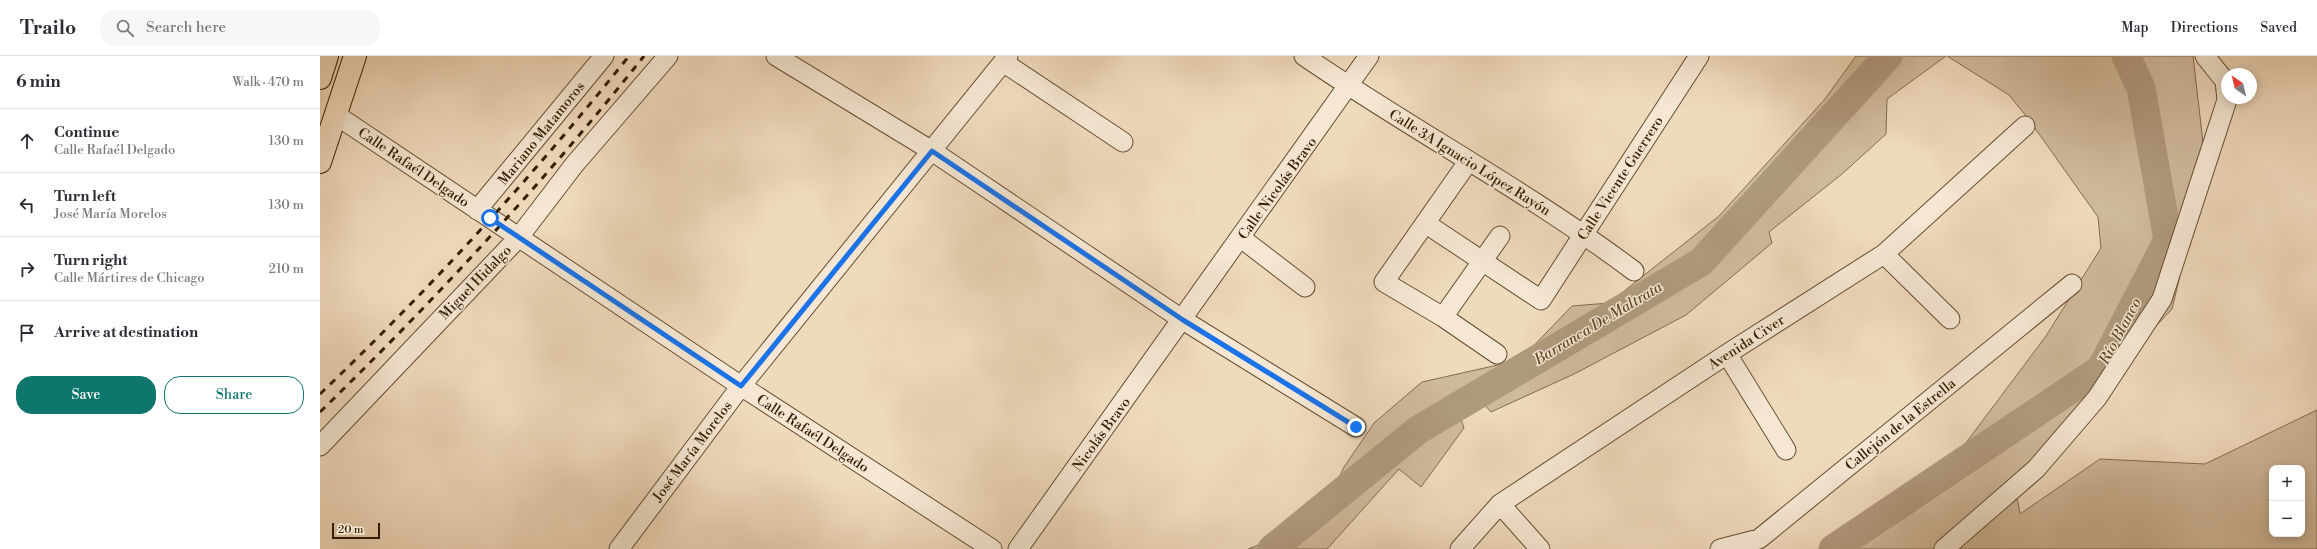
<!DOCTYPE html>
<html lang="en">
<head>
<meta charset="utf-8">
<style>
	:root { --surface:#fff; --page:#f7f7f7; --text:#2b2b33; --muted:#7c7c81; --line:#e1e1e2; --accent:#0f766e }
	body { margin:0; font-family:"Libre Bodoni",serif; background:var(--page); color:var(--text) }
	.controls { position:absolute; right:12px; bottom:12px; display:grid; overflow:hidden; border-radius:8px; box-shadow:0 2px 10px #0003 }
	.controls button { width:36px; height:36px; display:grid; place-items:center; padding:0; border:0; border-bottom:1px solid var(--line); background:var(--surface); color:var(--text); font:20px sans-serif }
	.compass { position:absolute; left:1901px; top:12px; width:36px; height:36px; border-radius:50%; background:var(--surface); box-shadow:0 2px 10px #0003; rotate:325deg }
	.scale { position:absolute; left:12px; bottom:10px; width:48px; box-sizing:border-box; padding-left:4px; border:2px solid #351f02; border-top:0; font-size:11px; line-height:14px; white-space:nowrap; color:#351f02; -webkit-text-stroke:3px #f5e7d3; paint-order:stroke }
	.stop { position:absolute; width:12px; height:12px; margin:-9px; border:3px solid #1a73e8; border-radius:50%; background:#fff }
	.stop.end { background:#1a73e8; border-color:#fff; box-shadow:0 1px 4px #0008 }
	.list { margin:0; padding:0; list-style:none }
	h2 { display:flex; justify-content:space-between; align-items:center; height:52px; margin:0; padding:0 16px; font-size:17px }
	h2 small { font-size:13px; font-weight:400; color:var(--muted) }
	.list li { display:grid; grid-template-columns:26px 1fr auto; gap:12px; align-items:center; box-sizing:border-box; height:64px; padding:0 16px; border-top:1px solid var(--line) }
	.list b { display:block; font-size:15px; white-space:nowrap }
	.list p { margin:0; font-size:13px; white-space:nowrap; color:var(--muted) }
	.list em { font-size:13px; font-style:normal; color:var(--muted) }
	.actions { display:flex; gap:8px; padding:12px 16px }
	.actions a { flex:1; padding:9px 0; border:1px solid var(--accent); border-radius:16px; text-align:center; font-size:14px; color:var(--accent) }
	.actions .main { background:var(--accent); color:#fff }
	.icon { flex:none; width:22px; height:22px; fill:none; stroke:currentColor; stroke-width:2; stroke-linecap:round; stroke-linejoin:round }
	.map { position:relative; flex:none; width:1997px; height:493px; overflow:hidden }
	header { display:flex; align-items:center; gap:24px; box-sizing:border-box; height:56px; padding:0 20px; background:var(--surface); border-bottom:1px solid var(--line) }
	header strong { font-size:19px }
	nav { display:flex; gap:22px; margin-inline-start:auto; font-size:14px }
	.search { width:280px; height:36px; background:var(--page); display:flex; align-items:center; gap:10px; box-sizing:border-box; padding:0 14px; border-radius:16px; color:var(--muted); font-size:15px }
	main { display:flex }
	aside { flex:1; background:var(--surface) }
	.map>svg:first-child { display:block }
	.green { fill:#d0ba9c; stroke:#826c4f; fill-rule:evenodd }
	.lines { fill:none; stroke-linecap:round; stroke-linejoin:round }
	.river { stroke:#b09a7d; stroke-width:29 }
	.minor-casing { stroke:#644e30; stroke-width:21 }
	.primary-casing { stroke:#351f02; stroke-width:24 }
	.minor { stroke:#f5e7d3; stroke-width:19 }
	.primary { stroke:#f0dabc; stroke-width:22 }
	.rail { stroke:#351f02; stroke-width:3; stroke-dasharray:7 7; stroke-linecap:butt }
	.route { stroke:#1a73e8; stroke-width:5 }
	.labels { text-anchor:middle; stroke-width:3; stroke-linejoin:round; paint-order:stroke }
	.street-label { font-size:14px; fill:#351f02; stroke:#f5e7d3 }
	.water-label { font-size:15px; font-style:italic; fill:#604a2d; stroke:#f5e7d3 }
</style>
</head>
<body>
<header>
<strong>Trailo</strong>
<div class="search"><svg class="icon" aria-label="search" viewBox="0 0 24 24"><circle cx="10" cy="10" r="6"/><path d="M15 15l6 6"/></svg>Search here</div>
<nav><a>Map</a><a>Directions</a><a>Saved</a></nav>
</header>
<main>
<aside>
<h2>6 min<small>Walk · 470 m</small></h2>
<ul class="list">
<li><svg class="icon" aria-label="ahead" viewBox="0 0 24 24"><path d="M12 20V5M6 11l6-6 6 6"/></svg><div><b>Continue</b><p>Calle Rafaél Delgado</p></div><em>130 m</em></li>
<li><svg class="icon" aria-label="left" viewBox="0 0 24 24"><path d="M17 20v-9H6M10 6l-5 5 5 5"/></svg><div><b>Turn left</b><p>José María Morelos</p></div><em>130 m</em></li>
<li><svg class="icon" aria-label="right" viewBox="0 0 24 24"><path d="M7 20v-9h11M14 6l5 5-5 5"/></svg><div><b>Turn right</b><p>Calle Mártires de Chicago</p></div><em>210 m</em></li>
<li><svg class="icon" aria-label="arrive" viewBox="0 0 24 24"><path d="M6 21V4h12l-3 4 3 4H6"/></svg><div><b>Arrive at destination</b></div></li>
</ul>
<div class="actions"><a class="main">Save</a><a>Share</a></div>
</aside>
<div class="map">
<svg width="1997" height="493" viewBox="0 0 1997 493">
	<rect width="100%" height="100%" fill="#f0dabc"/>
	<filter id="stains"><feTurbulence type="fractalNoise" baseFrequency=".005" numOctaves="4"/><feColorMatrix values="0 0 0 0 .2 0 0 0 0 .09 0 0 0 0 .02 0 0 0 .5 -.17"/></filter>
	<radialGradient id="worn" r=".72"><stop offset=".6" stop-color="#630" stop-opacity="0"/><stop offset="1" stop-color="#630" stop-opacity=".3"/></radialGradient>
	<!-- green -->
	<path class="green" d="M1536,0H1626L1567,43L1566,78L1522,118L1449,176L1452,187L1366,259L1254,318L1171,356L1161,345L1137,352L1144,372L1101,431L1079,413L1007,493H928L998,467L1024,411L1054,367L1102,326L1200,304L1252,250L1289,247L1399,160L1505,43Z
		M1627,0H1873L1886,112L1852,253L1755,356L1696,436L1700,458L1780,403L1885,408L1997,354V493H1537L1595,455L1726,280L1781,192L1778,161L1707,61L1689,39ZM1952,412H1982V478H1952Z"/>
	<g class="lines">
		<!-- river -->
		<path class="river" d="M952,493L1098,374L1381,206L1568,0
			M1513,493L1781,313L1848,184L1821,32L1806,0"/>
		<!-- minor casing -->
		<g class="minor-casing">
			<path id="minor" d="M456,0L612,95L863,264L1036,371
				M984,0C1092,74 1209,136 1314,215
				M683,6L803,86
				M16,59L421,330L672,493
				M1148,106L1064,226L1123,261L1177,298
				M157,154L284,0
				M1105,167L1221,244L1379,0
				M921,182L985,231
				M1564,198L1630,263
				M1123,261L1180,180
				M1407,298L1466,394
				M0,390L199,181L254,109L348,0
				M1180,448L1220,493
				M299,493L421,330L688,0
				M698,493L1049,0
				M1140,493L1180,448L1407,298L1564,198L1705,70
				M1400,493L1439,483L1752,228
				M1624,493L1716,413L1777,342L1842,243L1907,44L1905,25L1885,0"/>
		</g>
		<!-- primary casing -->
		<g class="primary-casing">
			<path id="primary" d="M0,22L7,0
				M0,106L35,0"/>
		</g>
		<!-- minor -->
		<use href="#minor" class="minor"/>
		<!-- primary -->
		<use href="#primary" class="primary"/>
		<!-- rail -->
		<path class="rail" d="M0,338C110,233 214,119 309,0
			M0,356C115,244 224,126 324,0"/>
	</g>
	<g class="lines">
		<!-- route -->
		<path class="route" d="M170,162L421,330L612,95L863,264L1036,371"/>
	</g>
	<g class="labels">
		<!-- street labels -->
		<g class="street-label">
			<text transform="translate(221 77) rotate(-51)" y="5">Mariano Matamoros</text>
			<text transform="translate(1150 106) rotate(32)" y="5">Calle 3A Ignacio López Rayón</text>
			<text transform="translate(94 111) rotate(34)" y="5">Calle Rafaél Delgado</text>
			<text transform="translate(1300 122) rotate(-57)" y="5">Calle Vicente Guerrero</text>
			<text transform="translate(957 132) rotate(-54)" y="5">Calle Nicolás Bravo</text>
			<text transform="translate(155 226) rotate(-46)" y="5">Miguel Hidalgo</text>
			<text transform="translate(1426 286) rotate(-33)" y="5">Avenida Civer</text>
			<text transform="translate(1580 368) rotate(-39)" y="5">Callejón de la Estrella</text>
			<text transform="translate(493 377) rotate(33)" y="5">Calle Rafaél Delgado</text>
			<text transform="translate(781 378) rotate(-54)" y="5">Nicolás Bravo</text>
			<text transform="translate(372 395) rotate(-53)" y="5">José María Morelos</text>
		</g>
		<!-- water labels -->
		<g class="water-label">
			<text transform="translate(1278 267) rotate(-31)" y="5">Barranca De Maltrata</text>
			<text transform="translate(1800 275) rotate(-62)" y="5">Río Blanco</text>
		</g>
	</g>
	<rect width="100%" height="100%" filter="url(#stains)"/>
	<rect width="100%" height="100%" fill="url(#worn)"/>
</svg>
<div class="controls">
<button>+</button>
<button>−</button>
</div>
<svg class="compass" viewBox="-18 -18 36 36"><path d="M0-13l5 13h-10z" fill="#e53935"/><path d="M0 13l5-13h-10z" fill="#7c7c81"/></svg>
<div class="scale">20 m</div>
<div class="stop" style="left:170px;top:162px"></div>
<div class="stop end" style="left:1036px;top:371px"></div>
</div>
</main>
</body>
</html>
